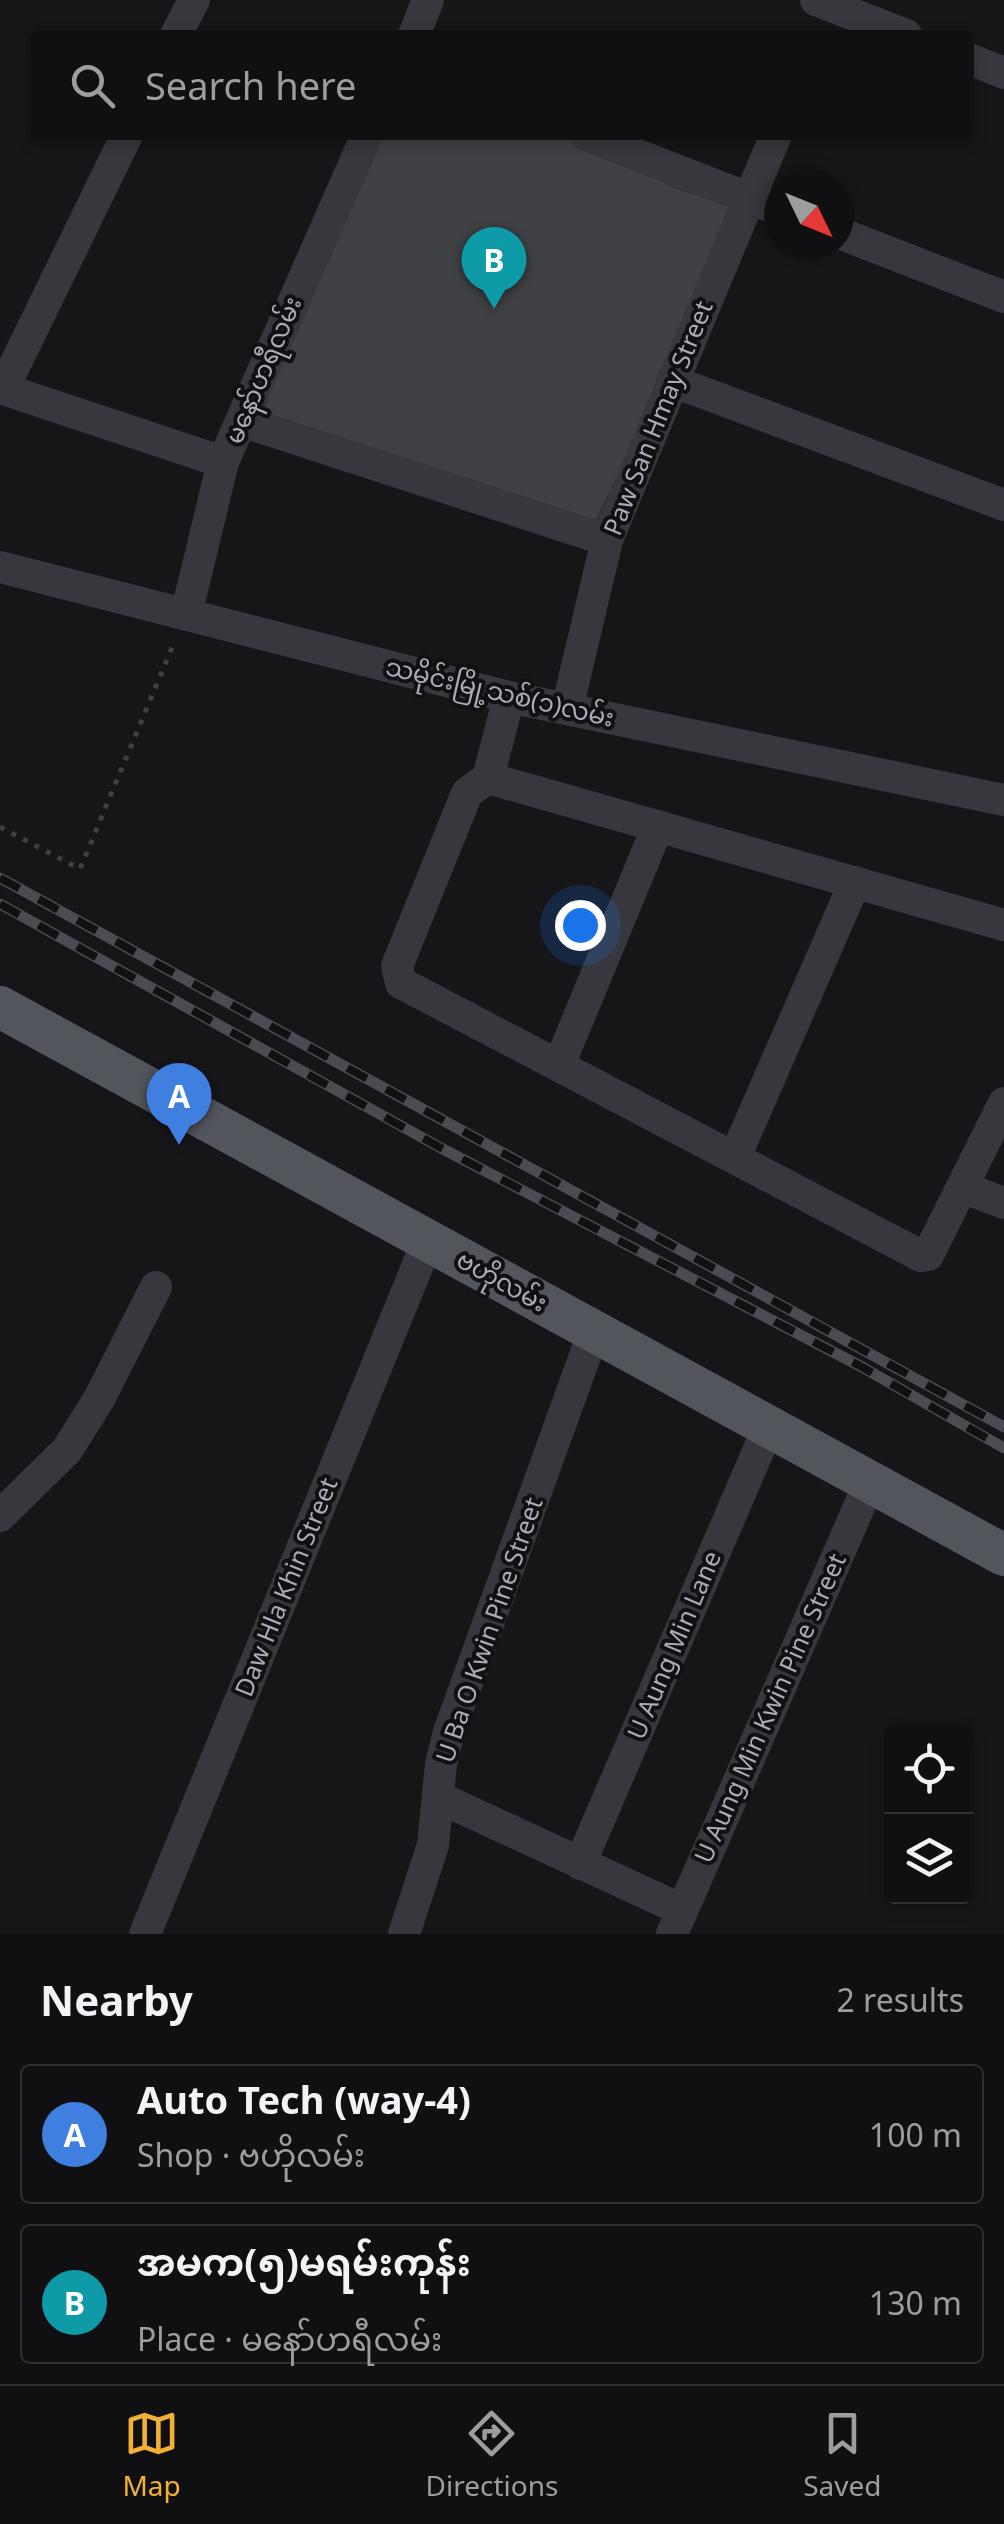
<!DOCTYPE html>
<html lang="en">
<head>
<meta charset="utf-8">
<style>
	:root { --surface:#101012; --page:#19191b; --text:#f1f3f6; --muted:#9c9d9f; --line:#303032; --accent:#f2b134 }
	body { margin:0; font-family:"Noto Sans","Noto Sans Myanmar",sans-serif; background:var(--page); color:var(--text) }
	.controls { position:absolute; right:30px; bottom:30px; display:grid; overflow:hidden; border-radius:10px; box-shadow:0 5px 15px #0003 }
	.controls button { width:90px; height:90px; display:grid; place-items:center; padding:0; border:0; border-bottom:2px solid var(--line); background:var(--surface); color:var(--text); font:50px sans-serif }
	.compass { position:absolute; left:764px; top:170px; width:90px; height:90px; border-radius:50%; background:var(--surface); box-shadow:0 5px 15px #0003; rotate:133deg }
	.you { position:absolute; left:580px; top:925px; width:35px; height:35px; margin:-25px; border:8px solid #fff; border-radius:50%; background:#1a73e8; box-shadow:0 0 0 15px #1a73e833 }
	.badge { display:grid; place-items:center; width:65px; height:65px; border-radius:50%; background:var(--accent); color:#fff; font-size:32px; font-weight:700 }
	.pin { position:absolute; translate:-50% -82px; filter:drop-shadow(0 2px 5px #0008) }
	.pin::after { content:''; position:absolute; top:52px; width:35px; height:30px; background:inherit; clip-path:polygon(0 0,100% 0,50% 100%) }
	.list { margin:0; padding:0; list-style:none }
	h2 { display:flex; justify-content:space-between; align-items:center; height:130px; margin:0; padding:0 40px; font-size:42px }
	h2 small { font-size:32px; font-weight:400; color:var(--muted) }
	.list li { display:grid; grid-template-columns:65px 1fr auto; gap:30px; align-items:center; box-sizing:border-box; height:140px; margin:0 20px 20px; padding:0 20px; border:2px solid var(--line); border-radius:10px }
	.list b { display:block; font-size:38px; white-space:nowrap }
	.list p { margin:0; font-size:32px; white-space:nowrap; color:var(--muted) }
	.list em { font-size:32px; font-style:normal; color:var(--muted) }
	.icon { flex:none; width:55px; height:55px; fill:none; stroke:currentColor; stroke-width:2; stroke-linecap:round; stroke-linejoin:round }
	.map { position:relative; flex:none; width:1004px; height:1934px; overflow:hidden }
	.search { position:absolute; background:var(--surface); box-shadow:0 5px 15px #0003; left:30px; right:30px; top:30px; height:110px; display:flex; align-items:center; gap:25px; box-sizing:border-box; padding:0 35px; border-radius:10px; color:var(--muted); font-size:38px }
	.sheet { height:450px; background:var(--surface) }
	nav { display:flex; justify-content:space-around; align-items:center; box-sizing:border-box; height:140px; border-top:2px solid var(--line); background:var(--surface); font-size:28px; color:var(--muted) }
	nav a { display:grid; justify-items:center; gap:5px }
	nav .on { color:var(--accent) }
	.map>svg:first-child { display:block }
	.building { fill:#404145; stroke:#303034; stroke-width:2.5 }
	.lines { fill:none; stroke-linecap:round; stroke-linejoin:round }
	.path { stroke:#3d3f44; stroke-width:5; stroke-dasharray:5 8; stroke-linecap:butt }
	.minor { stroke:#37383d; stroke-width:32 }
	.major { stroke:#53555c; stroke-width:42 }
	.rail-casing { stroke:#4a4c52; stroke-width:11 }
	.rail { stroke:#111113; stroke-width:8; stroke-dasharray:22; stroke-linecap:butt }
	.labels { text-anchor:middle; stroke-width:8; stroke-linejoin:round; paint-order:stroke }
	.street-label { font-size:25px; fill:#a8adb8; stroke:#111113 }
</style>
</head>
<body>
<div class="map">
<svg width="1004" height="1934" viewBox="0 0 1004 1934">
	<rect width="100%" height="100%" fill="#161618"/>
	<!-- building -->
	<path class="building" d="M379,135H561L590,145L673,186L733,205L631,449L595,525L254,414Z"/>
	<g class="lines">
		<!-- path -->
		<path class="path" d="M0,827L80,869L173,645"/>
		<!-- minor -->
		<path class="minor" d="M816,0L906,35
			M176,35L194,0
			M414,35L428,0
			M969,59L1004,73
			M586,135L779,210
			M839,233L1004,297
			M672,381L1004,505
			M0,388L223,462
			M3,389L127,135
			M241,421L607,540
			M0,567L509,697L1004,800
			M186,615L223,462L367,135
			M509,697L488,778L467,793L397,966L401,983L921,1256L928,1255L1004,1103
			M567,709L607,540L776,135
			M488,778L1004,925
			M559,1065L658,826
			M735,1157L855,882
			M962,1187L1004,1203
			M0,1516L67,1450L99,1399L156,1287
			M438,1797L682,1910
			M580,1864L769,1426
			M145,1934L428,1240
			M404,1934L433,1845L441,1764L449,1732L594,1331
			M672,1934L870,1482"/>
		<!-- major -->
		<path class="major" d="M0,1007L1004,1555"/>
		<!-- rail casing -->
		<g class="rail-casing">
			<path id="rail" d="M0,878L1004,1427
				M0,904L441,1148L862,1367L1004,1448"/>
		</g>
		<!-- rail -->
		<use href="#rail" class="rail"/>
	</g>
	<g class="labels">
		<!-- street labels -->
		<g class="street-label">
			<text transform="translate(263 370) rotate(-67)" y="9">မနော်ဟရီလမ်း</text>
			<text transform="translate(658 418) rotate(-68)" y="9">Paw San Hmay Street</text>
			<text transform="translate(500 692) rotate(13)" y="9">သမိုင်းမြို့သစ်(၁)လမ်း</text>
			<text transform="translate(502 1281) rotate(29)" y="9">ဗဟိုလမ်း</text>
			<text transform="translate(286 1587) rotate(-68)" y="9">Daw Hla Khin Street</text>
			<text transform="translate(489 1630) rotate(-71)" y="9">U Ba O Kwin Pine Street</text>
			<text transform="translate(674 1645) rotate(-67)" y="9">U Aung Min Lane</text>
			<text transform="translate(770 1708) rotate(-66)" y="9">U Aung Min Kwin Pine Street</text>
		</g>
	</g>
</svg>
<div class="controls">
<button><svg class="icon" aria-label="locate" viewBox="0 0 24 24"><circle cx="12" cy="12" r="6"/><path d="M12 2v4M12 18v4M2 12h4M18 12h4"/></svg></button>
<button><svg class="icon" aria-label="layers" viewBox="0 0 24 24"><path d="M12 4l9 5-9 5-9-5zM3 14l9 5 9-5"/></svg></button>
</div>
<svg class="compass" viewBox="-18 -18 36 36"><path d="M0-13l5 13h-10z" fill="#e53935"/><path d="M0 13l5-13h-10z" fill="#9c9d9f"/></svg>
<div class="you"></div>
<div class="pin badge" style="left:179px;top:1145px;background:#3f7fe0">A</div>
<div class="pin badge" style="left:494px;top:309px;background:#0f9aa8">B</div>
<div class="search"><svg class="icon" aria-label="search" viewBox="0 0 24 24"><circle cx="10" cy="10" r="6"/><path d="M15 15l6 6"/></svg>Search here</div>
</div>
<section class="sheet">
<h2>Nearby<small>2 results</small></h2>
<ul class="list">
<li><span class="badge" style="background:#3f7fe0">A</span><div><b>Auto Tech (way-4)</b><p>Shop · ဗဟိုလမ်း</p></div><em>100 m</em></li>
<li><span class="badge" style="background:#0f9aa8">B</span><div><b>အမက(၅)မရမ်းကုန်း</b><p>Place · မနော်ဟရီလမ်း</p></div><em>130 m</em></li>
</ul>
</section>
<nav>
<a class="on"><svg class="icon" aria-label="map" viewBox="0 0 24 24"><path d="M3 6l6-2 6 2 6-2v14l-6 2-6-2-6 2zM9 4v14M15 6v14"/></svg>Map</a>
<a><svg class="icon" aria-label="directions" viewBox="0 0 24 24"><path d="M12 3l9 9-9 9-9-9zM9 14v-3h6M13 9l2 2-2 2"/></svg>Directions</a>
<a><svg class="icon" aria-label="saved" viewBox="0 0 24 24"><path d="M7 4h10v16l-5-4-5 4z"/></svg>Saved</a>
</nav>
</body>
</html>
